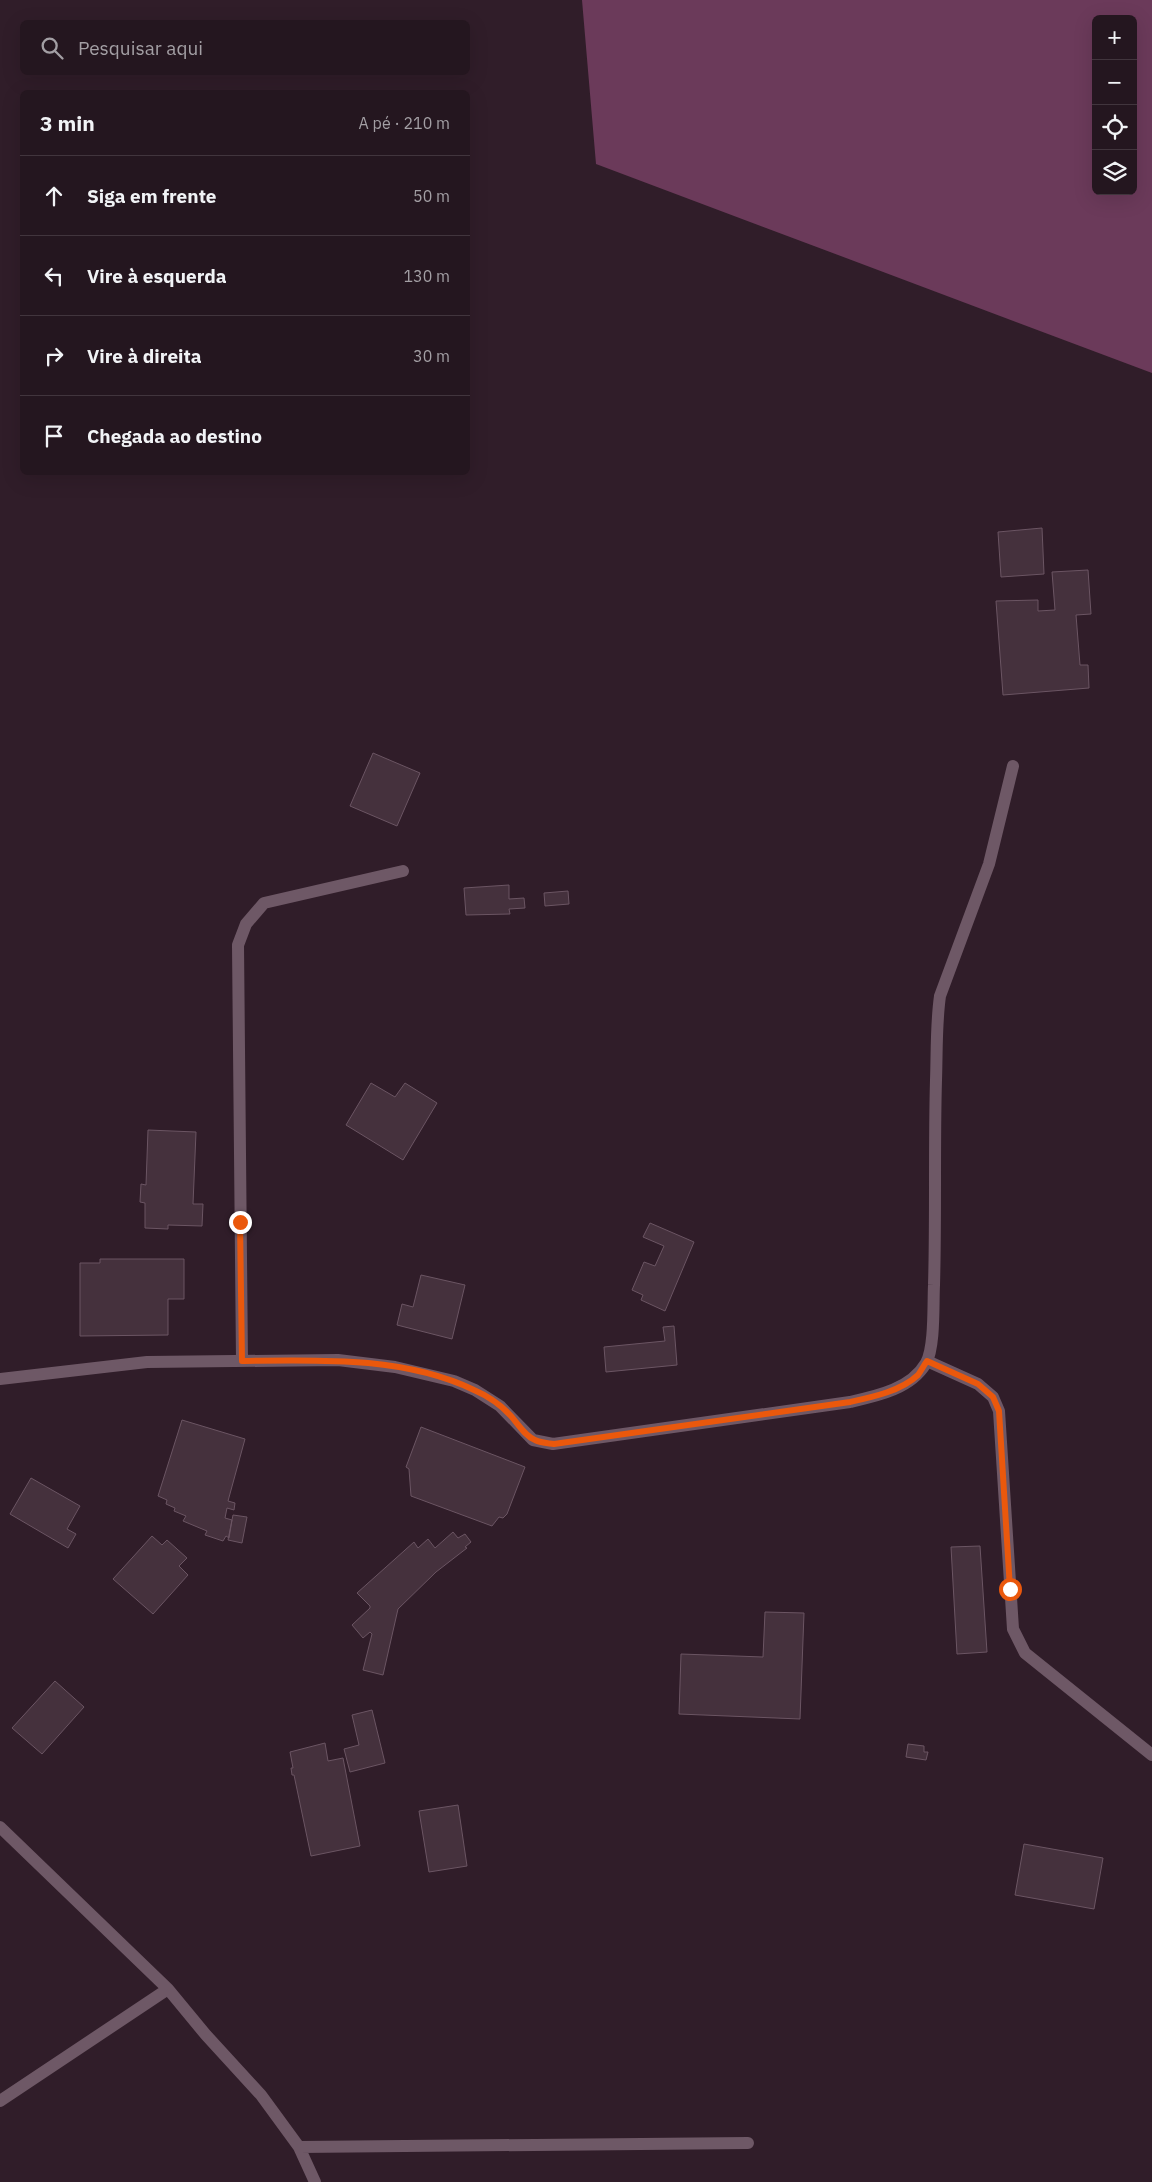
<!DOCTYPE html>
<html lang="pt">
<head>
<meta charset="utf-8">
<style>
	:root { --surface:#24161f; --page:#30232c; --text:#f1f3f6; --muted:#a39fa4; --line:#41353d }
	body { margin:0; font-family:"IBM Plex Sans",sans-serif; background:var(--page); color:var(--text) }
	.controls { position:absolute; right:15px; top:15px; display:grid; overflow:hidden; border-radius:8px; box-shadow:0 5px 20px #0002 }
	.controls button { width:45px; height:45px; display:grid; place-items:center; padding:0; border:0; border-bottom:1px solid var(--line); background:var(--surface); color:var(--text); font:25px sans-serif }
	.stop { position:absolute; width:15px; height:15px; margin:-11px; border:4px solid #ea580c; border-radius:50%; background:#fff }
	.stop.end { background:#ea580c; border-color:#fff; box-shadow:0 1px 5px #0008 }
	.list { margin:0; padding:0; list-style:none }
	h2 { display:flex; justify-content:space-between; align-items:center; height:65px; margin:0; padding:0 20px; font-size:21px }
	h2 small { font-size:16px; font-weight:400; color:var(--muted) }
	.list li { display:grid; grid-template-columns:32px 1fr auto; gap:15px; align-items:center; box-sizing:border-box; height:80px; padding:0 20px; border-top:1px solid var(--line) }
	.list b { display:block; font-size:19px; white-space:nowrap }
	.list em { font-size:16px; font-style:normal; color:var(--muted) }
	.icon { flex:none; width:28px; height:28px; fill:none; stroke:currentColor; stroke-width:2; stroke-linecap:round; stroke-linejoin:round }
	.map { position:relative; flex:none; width:1152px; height:2182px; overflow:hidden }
	.search { position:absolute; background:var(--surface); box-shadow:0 5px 20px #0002; left:20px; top:20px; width:450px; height:55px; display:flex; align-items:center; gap:12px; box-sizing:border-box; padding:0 18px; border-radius:8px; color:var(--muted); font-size:19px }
	.panel { position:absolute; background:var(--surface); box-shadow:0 5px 20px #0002; left:20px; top:90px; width:450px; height:385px; border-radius:8px }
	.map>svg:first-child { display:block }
	.green { fill:#6b3a5a; fill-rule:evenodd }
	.building { fill:#45313d; stroke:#6b5563 }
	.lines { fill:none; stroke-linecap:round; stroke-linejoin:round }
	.minor { stroke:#6e5866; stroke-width:12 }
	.route { stroke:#ea580c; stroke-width:6 }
</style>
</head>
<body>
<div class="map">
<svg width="1152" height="2182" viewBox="0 0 1152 2182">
	<rect width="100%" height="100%" fill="#301d29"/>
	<!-- green -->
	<path class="green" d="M582,0H1152V373L596,164ZM1096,19H1133V191H1096Z"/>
	<!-- building -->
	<path class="building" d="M1042,528L1044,574L1001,577L998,532Z
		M1088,570L1091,614L1076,615L1080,665H1088L1089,688L1003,695L996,601L1038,600V611L1055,610L1052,572Z
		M373,753L420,773L397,826L350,806Z
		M509,885V899L524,898L525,908L509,909L510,914L466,915L464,888Z
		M568,891L569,904L545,906L544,893Z
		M371,1083L395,1097L405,1083L437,1103L403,1160L346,1125Z
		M148,1130L196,1132L193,1204H203L202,1226L168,1225V1229L145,1228V1203L140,1202L141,1184L146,1185Z
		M650,1223L694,1242L665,1311L641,1300L643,1295L632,1290L644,1262L655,1266L664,1246L643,1237Z
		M100,1259H184V1299H168V1335L80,1336V1263H100Z
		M421,1275L465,1285L452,1339L397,1325L402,1304L413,1307Z
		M674,1326L677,1365L606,1372L604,1347L665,1341L663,1327Z
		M182,1420L245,1439L228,1501L235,1503L234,1510L227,1508L225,1518L232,1520L229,1538L226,1536L223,1541L205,1535L207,1531L183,1521L186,1516L174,1511L175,1508L166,1504L167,1500L158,1496Z
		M421,1427L525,1467L507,1514L503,1518L499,1517L492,1526L411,1496L409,1469L406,1467Z
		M31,1478L80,1506L67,1529L76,1534L68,1548L10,1514Z
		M233,1515L247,1517L242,1543L228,1540Z
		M453,1532L458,1538L465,1534L471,1542L465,1547L467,1548L436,1572L398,1609L383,1675L363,1670L372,1634L370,1632L363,1638L352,1625L370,1608V1606L357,1593L414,1542L418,1548L428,1539L435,1548Z
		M152,1536L162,1545L167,1540L187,1558L179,1566L188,1575L153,1614L113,1579Z
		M980,1546L987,1652L957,1654L951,1547Z
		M765,1612L804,1613L800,1719L679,1714L681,1654L763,1657Z
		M55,1681L84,1707L42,1754L12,1728Z
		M372,1710L385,1763L350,1772L344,1749L359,1745L352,1715Z
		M325,1743L328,1761L343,1758L360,1846L311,1856L294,1775H292L291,1768H293L290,1752Z
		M908,1744L924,1746V1752H928L926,1760L906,1757Z
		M458,1805L467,1866L429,1872L419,1811Z
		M1024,1844L1103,1858L1094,1909L1015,1895Z"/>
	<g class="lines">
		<!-- minor -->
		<path class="minor" d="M242,1361L238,945L246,924L264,903L403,871
			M927,1361L978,1384L993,1397L999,1411L1013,1629L1025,1653L1152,1755
			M0,1379L147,1362L338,1360L395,1367L454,1381L475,1390L500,1406L533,1440L553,1444L850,1402C877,1396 911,1389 926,1363C935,1347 933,1304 934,1285C936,1216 934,1148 936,1080C937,1052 936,1024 940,996L989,864L1013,766
			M0,1827L168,1989L206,2035L261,2095L299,2147L315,2182
			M0,2101L168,1989
			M299,2147L748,2143"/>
	</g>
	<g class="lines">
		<!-- route -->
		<path class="route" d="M240,1222L242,1361C318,1360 403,1356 474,1390C488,1396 501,1405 511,1416C518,1424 525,1436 535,1440C541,1443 547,1443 554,1444L850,1402C873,1397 901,1391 918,1375C921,1371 924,1365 927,1361L978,1384L993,1397L999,1411L1010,1589"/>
	</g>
</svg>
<div class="controls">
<button>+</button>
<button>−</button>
<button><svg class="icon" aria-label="locate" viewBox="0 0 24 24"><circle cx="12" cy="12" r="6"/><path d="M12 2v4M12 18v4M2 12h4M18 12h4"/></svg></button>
<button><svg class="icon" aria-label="layers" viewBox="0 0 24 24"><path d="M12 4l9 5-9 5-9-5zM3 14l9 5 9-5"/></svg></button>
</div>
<div class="stop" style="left:1010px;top:1589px"></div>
<div class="stop end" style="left:240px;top:1222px"></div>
<div class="search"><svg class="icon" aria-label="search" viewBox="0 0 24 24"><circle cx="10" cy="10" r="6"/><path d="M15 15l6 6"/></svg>Pesquisar aqui</div>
<section class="panel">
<h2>3 min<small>A pé · 210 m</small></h2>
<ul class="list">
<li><svg class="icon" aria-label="ahead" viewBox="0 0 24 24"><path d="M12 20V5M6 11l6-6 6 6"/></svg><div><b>Siga em frente</b></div><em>50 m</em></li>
<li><svg class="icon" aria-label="left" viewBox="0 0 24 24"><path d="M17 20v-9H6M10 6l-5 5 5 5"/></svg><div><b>Vire à esquerda</b></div><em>130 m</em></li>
<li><svg class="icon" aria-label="right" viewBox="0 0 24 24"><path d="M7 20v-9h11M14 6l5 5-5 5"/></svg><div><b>Vire à direita</b></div><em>30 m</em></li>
<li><svg class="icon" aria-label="arrive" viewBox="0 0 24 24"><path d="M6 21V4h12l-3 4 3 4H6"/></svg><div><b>Chegada ao destino</b></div></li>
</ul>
</section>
</div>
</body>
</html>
